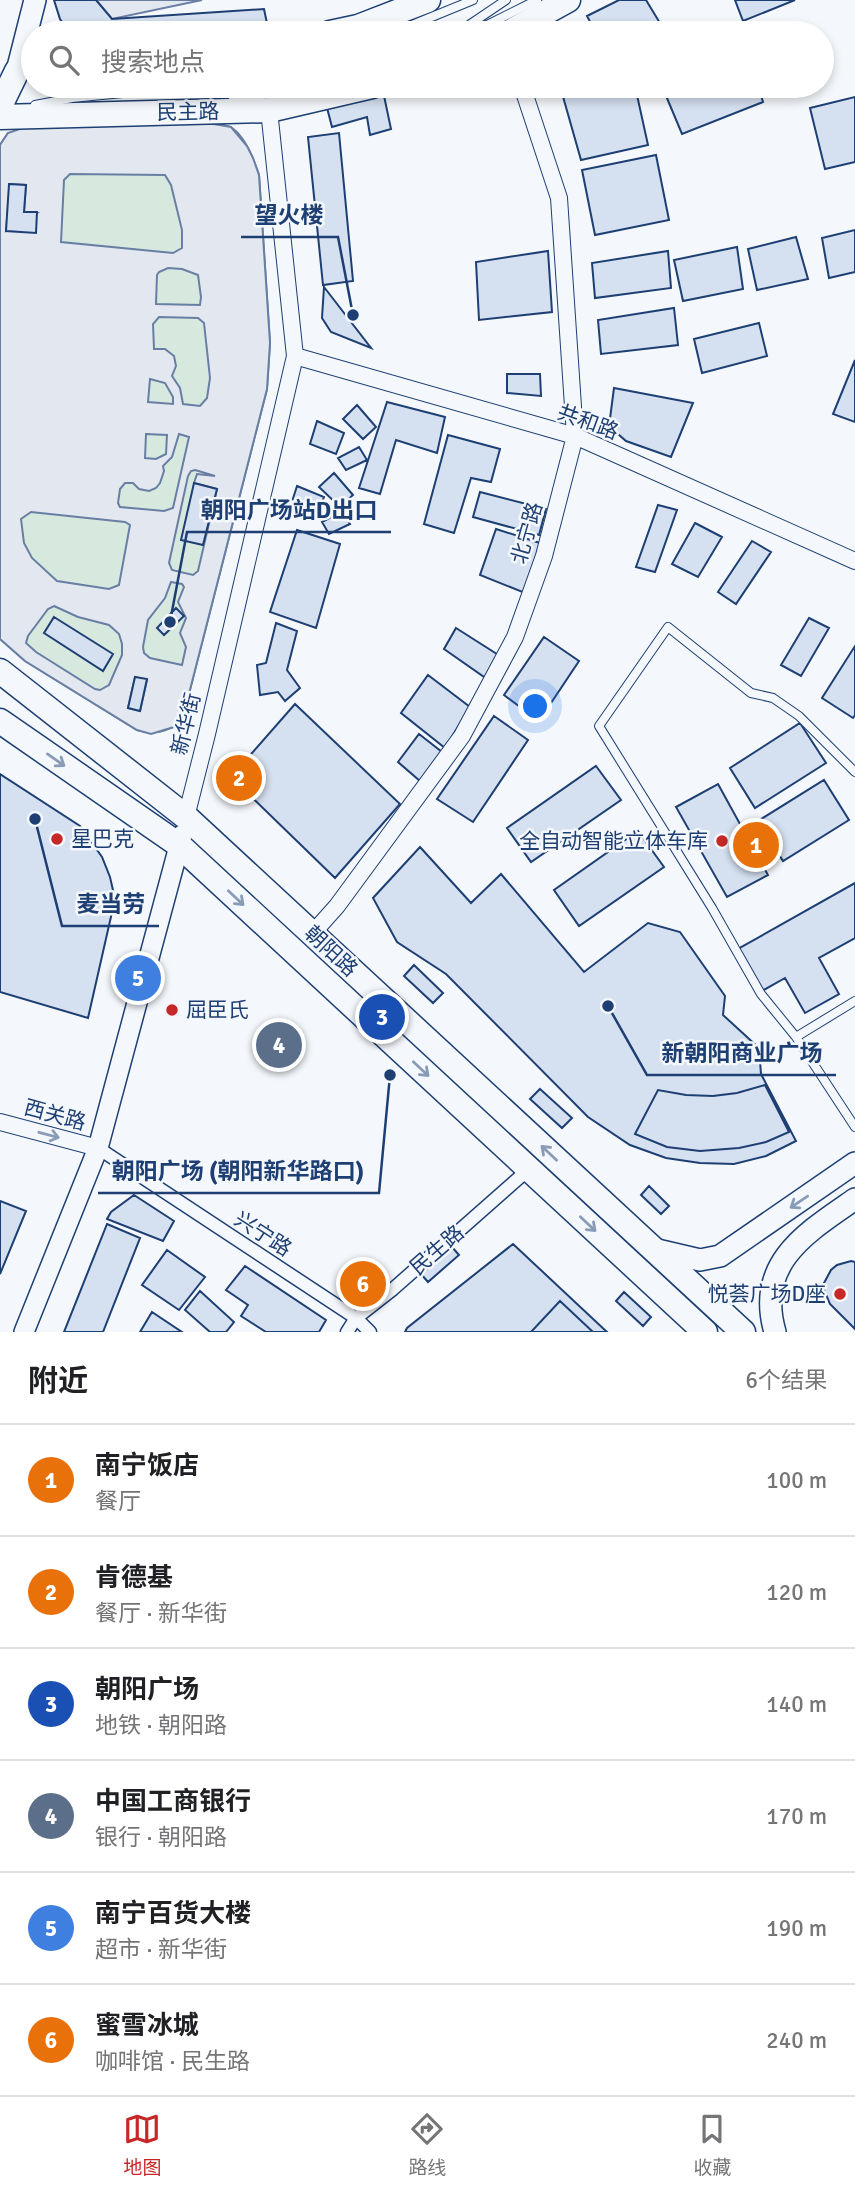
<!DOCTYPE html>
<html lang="zh">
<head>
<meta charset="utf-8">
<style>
	:root { --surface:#fff; --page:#f6f6f6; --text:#202124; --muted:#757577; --line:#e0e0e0; --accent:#c62828 }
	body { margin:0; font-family:Signika,"Noto Sans SC",sans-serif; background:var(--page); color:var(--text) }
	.you { position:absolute; left:536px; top:707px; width:24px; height:24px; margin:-18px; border:5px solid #fff; border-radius:50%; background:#1a73e8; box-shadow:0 0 0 10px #1a73e833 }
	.badge { display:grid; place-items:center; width:46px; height:46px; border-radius:50%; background:var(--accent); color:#fff; font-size:23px; font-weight:700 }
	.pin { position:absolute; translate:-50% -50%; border:4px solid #fff; box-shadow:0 2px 7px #0006 }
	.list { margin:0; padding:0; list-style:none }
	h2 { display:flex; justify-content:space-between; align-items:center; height:91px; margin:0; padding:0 28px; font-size:30px }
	h2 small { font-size:23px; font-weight:400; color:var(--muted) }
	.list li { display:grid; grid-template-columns:46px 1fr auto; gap:21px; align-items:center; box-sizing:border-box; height:112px; padding:0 28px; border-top:2px solid var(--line) }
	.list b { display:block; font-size:26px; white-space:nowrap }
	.list p { margin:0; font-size:23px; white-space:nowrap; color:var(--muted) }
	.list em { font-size:23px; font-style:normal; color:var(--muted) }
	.icon { flex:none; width:38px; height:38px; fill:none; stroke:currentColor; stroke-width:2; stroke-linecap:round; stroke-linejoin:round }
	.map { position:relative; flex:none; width:855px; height:1332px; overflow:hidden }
	.search { position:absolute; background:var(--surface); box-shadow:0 4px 10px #0003; left:21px; right:21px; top:21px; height:77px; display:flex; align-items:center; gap:18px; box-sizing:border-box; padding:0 24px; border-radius:38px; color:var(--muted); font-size:26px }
	.sheet { height:763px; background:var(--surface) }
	nav { display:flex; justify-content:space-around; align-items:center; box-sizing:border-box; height:98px; border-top:2px solid var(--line); background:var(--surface); font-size:19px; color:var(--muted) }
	nav a { display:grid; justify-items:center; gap:4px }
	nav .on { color:var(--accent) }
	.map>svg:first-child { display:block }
	.green { fill:#d7e8df; stroke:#687fa3; stroke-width:2 }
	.parking { fill:#e3e8f0; stroke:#687fa3; stroke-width:2; fill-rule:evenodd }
	.building { fill:#d5e0f0; stroke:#1d3f73; stroke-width:2 }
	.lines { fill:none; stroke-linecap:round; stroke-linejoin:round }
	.service-casing { stroke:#1d3f73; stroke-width:10 }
	.pedestrian-casing { stroke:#1d3f73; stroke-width:15 }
	.minor-casing { stroke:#1d3f73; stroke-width:18 }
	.tertiary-casing { stroke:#1d3f73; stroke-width:22 }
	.secondary-casing { stroke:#1d3f73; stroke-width:24 }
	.primary-casing { stroke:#1d3f73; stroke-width:27 }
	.service { stroke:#f4f7fb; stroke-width:8 }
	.pedestrian { stroke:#f4f7fb; stroke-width:12 }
	.minor { stroke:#f4f7fb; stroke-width:16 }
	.tertiary { stroke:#f4f7fb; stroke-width:19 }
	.secondary { stroke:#f4f7fb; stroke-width:21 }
	.primary { stroke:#f4f7fb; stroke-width:24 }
	.oneway { stroke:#889bb7 }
	.poi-dot { fill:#c62828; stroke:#f4f7fb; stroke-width:2.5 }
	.labels { text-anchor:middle; stroke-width:5; stroke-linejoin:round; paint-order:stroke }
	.street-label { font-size:21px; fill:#1d3f73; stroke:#f4f7fb }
	.poi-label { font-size:21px; fill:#1d3f73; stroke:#f4f7fb; text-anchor:start }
	.leader { fill:none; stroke:#1d3f73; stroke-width:2.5 }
	.callout-dot { fill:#1d3f73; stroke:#f4f7fb; stroke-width:2.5 }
	.callout-label { font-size:23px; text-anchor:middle; font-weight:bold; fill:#1d3f73; stroke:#f4f7fb; stroke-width:5; stroke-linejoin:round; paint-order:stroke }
</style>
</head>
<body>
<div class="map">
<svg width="855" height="1332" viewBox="0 0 855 1332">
	<rect width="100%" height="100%" fill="#f4f7fb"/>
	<!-- green -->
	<path class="green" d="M179,118C193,121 218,122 230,127C244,134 254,160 259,175L270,343L267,389L182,721C167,732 155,735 137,730L25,661L0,639V145L8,133Z"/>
	<!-- parking -->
	<path class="parking" d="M96,0H202L112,19Z
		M179,118L231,127L247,146L253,158L259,175L270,343L267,389L182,721L174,727L151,734L137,730L25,661L0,639V145L8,133L34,124ZM70,174L165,175L171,185L182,230V248L173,253L61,242L64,180ZM10,184L26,185L24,212L37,213L6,231ZM168,268L182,269L198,275L201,297L200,305L156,304L157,275L159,272ZM159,317L198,318L204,323L210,378L207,398L200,406L183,404L180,388L172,376L176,366L174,356L165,349H154L153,324ZM150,379L165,383L173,397V404L148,402ZM146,434L167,435L166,454L156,459L145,458ZM179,434L189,437L173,508L164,511L120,507L118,503L120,489L125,483H133L139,489L149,491L156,488L160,483L164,471L163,466L172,457ZM195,470L215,476L197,474L194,483L217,489L198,571L193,575L172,570L169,563L188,476L191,471ZM31,512L125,522L130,525L119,585L109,589L57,581L32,558L24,543L21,519ZM171,582L182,584L184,587L178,602L186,618L180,633L186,647L182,665L150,658L144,653L143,647L148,620L165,598ZM54,606L78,617L109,625L119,634L122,644V655L109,685L100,690L95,689L36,652L26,643L28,636L48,609ZM135,677L147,680L140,711L128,708Z"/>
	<!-- building -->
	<path class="building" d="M54,0H96L112,19L264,9L269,33H69L60,19Z
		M619,0H646L663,28L653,33H596L587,16Z
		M735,0H795L743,21Z
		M560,86H635L648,145L581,160Z
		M678,86H758L763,102L682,134L664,91Z
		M383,91L391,129L370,135L367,117L332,127L326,104Z
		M855,97V162L825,169L810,108Z
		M339,133L353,281L323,285L308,137Z
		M656,155L669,220L595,235L582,170Z
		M9,184L26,185L24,212H37L36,233L6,231Z
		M855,230V272L829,278L822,238Z
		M796,237L808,279L757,290L748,249Z
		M737,247L743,289L683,301L674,260Z
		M548,251L552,312L479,320L476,262Z
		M668,251L671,288L595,298L592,263Z
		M324,287L371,348L331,332L322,318Z
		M674,308L678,345L601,354L598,320Z
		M759,323L767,356L702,373L694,339Z
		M855,360V422L833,414Z
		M507,374H540L541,396L507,393Z
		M614,388L693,403L671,457L626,441L609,426Z
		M387,402L445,417L437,453L396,440L380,494L359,488Z
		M357,405L376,427L363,439L343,419Z
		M317,421L344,433L336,454L310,444Z
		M448,435L500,449L491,482L471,478L454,533L424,524Z
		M359,447L367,460L346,470L338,458Z
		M334,473L353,495L340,507L319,487Z
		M194,483L217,489L203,545L181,540Z
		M297,486L324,497L316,519L290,508Z
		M480,492L546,509L539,535L473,517Z
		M658,505L677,510L655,572L636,567Z
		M342,511L350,524L329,534L322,522Z
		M695,523L722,537L698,577L672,564Z
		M496,529L540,543L525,593L480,575Z
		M297,530L340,544L316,628L270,612Z
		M752,541L771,552L736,604L718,592Z
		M176,608L184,616L164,635L157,628Z
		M54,617L113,654L103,671L44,633Z
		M809,618L829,628L801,676L781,665Z
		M276,623L297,631L287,670L300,688L285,701L278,692L260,695L257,665L266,663Z
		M456,628L500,656L487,679L444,649Z
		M544,637L579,661L539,721L504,695Z
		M855,646V715L853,718L822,698Z
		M428,675L470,707L445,748L401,713Z
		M135,677L147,679L140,711L128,708Z
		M295,704L400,804L335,878L231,777Z
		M494,716L528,740L473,822L437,799Z
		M800,723L826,763L755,808L730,768Z
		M419,734L442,752L420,781L398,762Z
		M596,766L621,800L531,862L507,828Z
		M0,774L80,826L102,857L110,877L115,899L88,1018L0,992Z
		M824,780L849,820L783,861L758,821Z
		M718,784L768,875L727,897L676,807Z
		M638,831L664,867L579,926L554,890Z
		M420,847L471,903L501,874L584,972L648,923L680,932L725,996L723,1015L759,1048L761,1074L796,1141L766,1156L734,1164L700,1163L666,1158L630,1145L588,1117L446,974L397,942L373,898Z
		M855,883V938L819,958L839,994L805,1013L785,978L762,991L738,949Z
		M414,965L443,993L433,1003L404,976Z
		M765,1085L789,1132L766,1142L739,1148L700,1151L667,1147L635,1134L658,1090L686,1095L713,1096L737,1093Z
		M540,1089L572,1118L562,1128L530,1099Z
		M649,1186L669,1206L661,1214L641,1195Z
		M134,1195L174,1221L163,1241L107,1219L111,1212Z
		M0,1201L26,1211L0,1274Z
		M107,1224L140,1238L103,1332H64Z
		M513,1244L607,1332H405L407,1328Z
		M452,1247L459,1255L428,1282L421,1274Z
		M167,1250L205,1277L179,1310L142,1285Z
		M851,1261L855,1262V1329L830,1304L824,1290V1283L831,1270L837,1265Z
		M245,1266L326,1320L319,1332H266L241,1316L248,1305L226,1290Z
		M200,1291L234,1322L226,1332H210L185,1310Z
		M624,1292L651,1317L643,1326L616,1301Z
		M560,1301L593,1332H531Z
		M152,1312L182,1332H140Z"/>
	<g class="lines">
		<!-- service casing -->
		<g class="service-casing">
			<path id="service" d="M381,33L412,25L473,0
				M451,33L469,25L506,0
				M471,33L537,0
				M233,100L314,86
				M35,105L72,98L183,87L212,90L251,86
				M855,772L799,716L773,698L751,693L668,627L599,726L712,908L761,994L796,1037L855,1127
				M796,1037L855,1001"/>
		</g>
		<!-- pedestrian casing -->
		<g class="pedestrian-casing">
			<path id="pedestrian" d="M98,1148L356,1318L370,1332
				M347,1332L356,1318L393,1289L529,1169"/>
		</g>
		<!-- minor casing -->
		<g class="minor-casing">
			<path id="minor" d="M295,356L575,436L855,561
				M186,817L207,734L295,356L269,110
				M312,934L337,906L462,736L515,637L544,556L575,436L559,198L522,86
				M0,1122L98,1148"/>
		</g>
		<!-- tertiary casing -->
		<g class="tertiary-casing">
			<path id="tertiary" d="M24,1332L98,1148L182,835"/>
		</g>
		<!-- secondary casing -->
		<g class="secondary-casing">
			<path id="secondary" d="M17,71L35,0
				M653,1249L700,1260L720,1256L855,1163
				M775,1332C755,1263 806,1233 855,1199"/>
		</g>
		<!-- primary casing -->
		<g class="primary-casing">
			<path id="primary" d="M330,33L358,27L428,0
				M508,33L568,0
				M0,106L17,71
				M0,117L269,110L372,86
				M0,671L186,817L743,1332
				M0,721L179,845L705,1332"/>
		</g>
		<!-- service -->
		<use href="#service" class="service"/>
		<!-- pedestrian -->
		<use href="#pedestrian" class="pedestrian"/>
		<!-- minor -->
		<use href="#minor" class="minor"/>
		<!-- tertiary -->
		<use href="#tertiary" class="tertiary"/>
		<!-- secondary -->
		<use href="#secondary" class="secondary"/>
		<!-- primary -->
		<use href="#primary" class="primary"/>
	</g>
	<!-- one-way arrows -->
	<defs><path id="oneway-shaft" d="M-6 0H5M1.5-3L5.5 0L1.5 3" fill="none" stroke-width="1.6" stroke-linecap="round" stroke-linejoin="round" transform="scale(1.75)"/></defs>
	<g class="oneway">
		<use href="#oneway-shaft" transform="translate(56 760) rotate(35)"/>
		<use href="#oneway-shaft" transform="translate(236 898) rotate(43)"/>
		<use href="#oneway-shaft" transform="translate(421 1069) rotate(43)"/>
		<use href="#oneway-shaft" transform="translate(49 1135) rotate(15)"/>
		<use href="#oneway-shaft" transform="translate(549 1153) rotate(-137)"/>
		<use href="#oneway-shaft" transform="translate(799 1202) rotate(146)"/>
		<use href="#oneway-shaft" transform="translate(588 1224) rotate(43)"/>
	</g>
	<!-- markers -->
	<g class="poi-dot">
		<circle cx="57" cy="839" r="7"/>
		<circle cx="722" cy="841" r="7"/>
		<circle cx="172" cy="1010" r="7"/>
		<circle cx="840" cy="1294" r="7"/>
	</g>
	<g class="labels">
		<!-- street labels -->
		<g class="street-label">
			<text transform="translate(188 112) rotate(-1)" y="7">民主路</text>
			<text transform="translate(588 422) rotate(20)" y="7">共和路</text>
			<text transform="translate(527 533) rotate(-74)" y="7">北宁路</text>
			<text transform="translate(186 724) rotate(-76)" y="7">新华街</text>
			<text transform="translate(331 951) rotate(43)" y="7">朝阳路</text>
			<text transform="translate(55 1115) rotate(15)" y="7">西关路</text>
			<text transform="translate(263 1234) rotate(33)" y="7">兴宁路</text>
			<text transform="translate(437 1250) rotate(-41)" y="7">民生路</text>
		</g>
		<!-- poi labels -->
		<g class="poi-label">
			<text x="71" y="846">星巴克</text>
			<text x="708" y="848" text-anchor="end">全自动智能立体车库</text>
			<text x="186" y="1017">屈臣氏</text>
			<text x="826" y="1301" text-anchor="end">悦荟广场D座</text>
		</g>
	</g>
	<!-- callouts -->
	<path class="leader" d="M353 315L338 237H241M170 622L187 532H391M35 819L62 926H159M608 1006L647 1075H836M390 1075L379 1193H98"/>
	<g class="callout-dot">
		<circle cx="353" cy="315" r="7"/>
		<circle cx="170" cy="622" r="7"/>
		<circle cx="35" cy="819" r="7"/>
		<circle cx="608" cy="1006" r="7"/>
		<circle cx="390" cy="1075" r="7"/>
	</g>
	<g class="callout-label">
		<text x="289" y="223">望火楼</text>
		<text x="289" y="518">朝阳广场站D出口</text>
		<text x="111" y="912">麦当劳</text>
		<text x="742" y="1061">新朝阳商业广场</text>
		<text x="238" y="1179">朝阳广场 (朝阳新华路口)</text>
	</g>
</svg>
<div class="you"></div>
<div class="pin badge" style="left:756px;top:845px;background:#e8710a">1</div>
<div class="pin badge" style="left:239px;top:778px;background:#e8710a">2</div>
<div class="pin badge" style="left:382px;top:1017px;background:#1a4fb4">3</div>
<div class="pin badge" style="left:279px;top:1045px;background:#5c6f8a">4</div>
<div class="pin badge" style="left:138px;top:978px;background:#3f7fe0">5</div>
<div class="pin badge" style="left:363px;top:1284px;background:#e8710a">6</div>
<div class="search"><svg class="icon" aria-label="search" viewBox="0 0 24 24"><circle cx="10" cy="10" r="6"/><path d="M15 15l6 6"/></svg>搜索地点</div>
</div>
<section class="sheet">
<h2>附近<small>6个结果</small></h2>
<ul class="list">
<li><span class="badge" style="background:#e8710a">1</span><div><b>南宁饭店</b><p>餐厅</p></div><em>100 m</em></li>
<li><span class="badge" style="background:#e8710a">2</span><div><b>肯德基</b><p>餐厅 · 新华街</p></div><em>120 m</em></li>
<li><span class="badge" style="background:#1a4fb4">3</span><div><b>朝阳广场</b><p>地铁 · 朝阳路</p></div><em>140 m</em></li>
<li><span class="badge" style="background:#5c6f8a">4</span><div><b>中国工商银行</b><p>银行 · 朝阳路</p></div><em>170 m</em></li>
<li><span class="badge" style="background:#3f7fe0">5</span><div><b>南宁百货大楼</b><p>超市 · 新华街</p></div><em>190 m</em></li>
<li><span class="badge" style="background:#e8710a">6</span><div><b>蜜雪冰城</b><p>咖啡馆 · 民生路</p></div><em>240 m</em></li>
</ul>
</section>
<nav>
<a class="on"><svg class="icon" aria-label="map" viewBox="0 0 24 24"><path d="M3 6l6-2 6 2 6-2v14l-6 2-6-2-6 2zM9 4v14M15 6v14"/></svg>地图</a>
<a><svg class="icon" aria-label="directions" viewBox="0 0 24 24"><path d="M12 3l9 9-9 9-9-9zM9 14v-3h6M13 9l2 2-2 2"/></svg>路线</a>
<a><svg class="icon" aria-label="saved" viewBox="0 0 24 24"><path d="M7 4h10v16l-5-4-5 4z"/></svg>收藏</a>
</nav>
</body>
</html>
